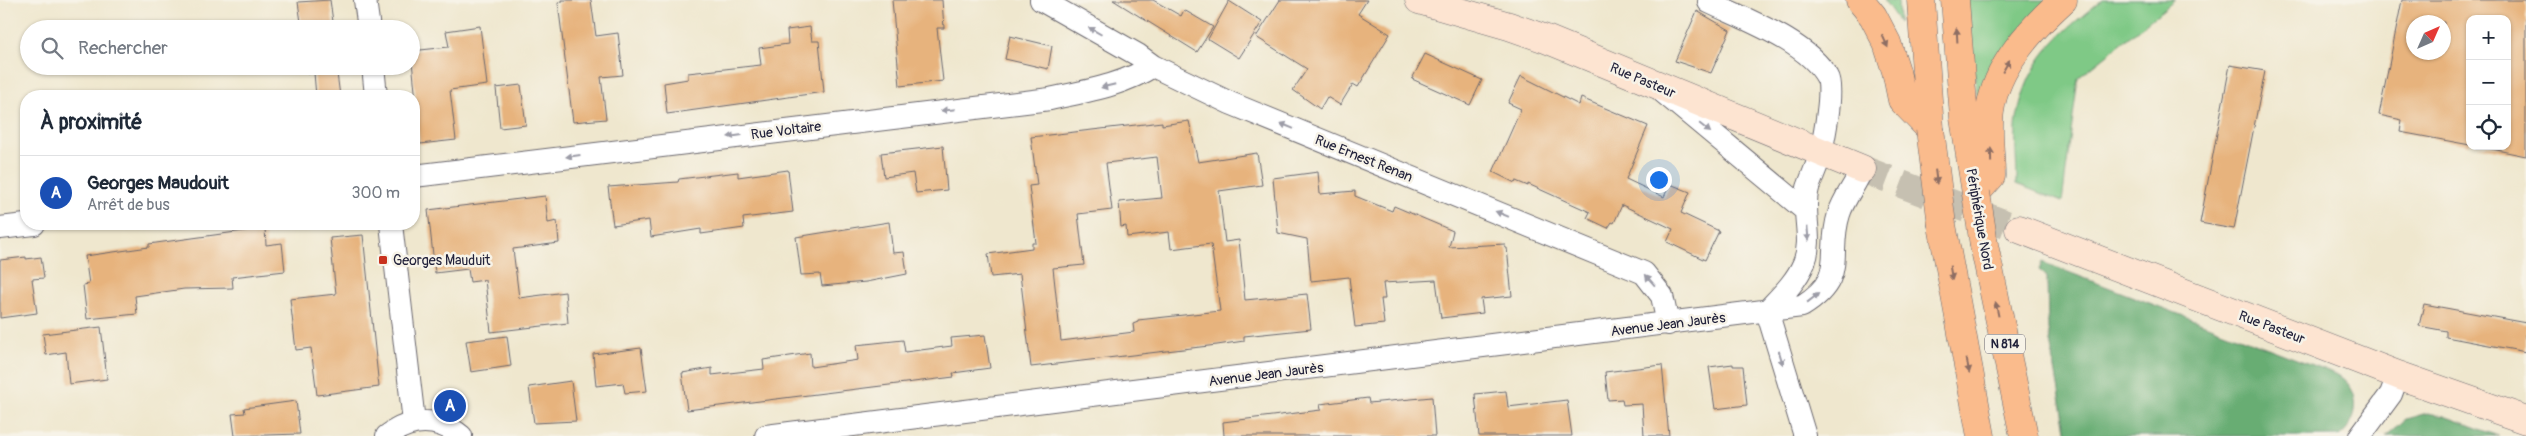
<!DOCTYPE html>
<html lang="fr">
<head>
<meta charset="utf-8">
<style>
	:root { --surface:#fff; --page:#f2f2f3; --text:#1f2937; --muted:#747a83; --line:#e0e1e3; --accent:#ea580c }
	body { margin:0; font-family:Pangolin,sans-serif; background:var(--page); color:var(--text) }
	.controls { position:absolute; right:15px; top:15px; display:grid; overflow:hidden; border-radius:10px; box-shadow:0 1px 4px #0004 }
	.controls button { width:45px; height:45px; display:grid; place-items:center; padding:0; border:0; border-bottom:1px solid var(--line); background:var(--surface); color:var(--text); font:25px sans-serif }
	.compass { position:absolute; left:2406px; top:15px; width:45px; height:45px; border-radius:50%; background:var(--surface); box-shadow:0 1px 4px #0004; rotate:45deg }
	.you { position:absolute; left:1658px; top:179px; width:18px; height:18px; margin:-12px; border:4px solid #fff; border-radius:50%; background:#1a73e8; box-shadow:0 0 0 8px #1a73e833 }
	.badge { display:grid; place-items:center; width:32px; height:32px; border-radius:50%; background:var(--accent); color:#fff; font-size:16px; font-weight:700 }
	.pin { position:absolute; translate:-50% -50%; border:2px solid #fff; box-shadow:0 1px 5px #0006 }
	.list { margin:0; padding:0; list-style:none }
	h2 { display:flex; justify-content:space-between; align-items:center; height:65px; margin:0; padding:0 20px; font-size:21px }
	h2 small { font-size:16px; font-weight:400; color:var(--muted) }
	.list li { display:grid; grid-template-columns:32px 1fr auto; gap:15px; align-items:center; box-sizing:border-box; height:75px; padding:0 20px; border-top:1px solid var(--line) }
	.list b { display:block; font-size:19px; white-space:nowrap }
	.list p { margin:0; font-size:16px; white-space:nowrap; color:var(--muted) }
	.list em { font-size:16px; font-style:normal; color:var(--muted) }
	.icon { flex:none; width:28px; height:28px; fill:none; stroke:currentColor; stroke-width:2; stroke-linecap:round; stroke-linejoin:round }
	.map { position:relative; flex:none; width:2526px; height:436px; overflow:hidden }
	.search { position:absolute; background:var(--surface); box-shadow:0 1px 4px #0004; left:20px; top:20px; width:400px; height:55px; display:flex; align-items:center; gap:12px; box-sizing:border-box; padding:0 18px; border-radius:28px; color:var(--muted); font-size:19px }
	.panel { position:absolute; background:var(--surface); box-shadow:0 1px 4px #0004; left:20px; top:90px; width:400px; height:140px; border-radius:20px }
	.map>svg:first-child { display:block }
	.green { fill:#7fc986; stroke:#507660 }
	.forest { fill:#67ad73; stroke:#446857 }
	.building { fill:#e7b37d; fill-rule:evenodd }
	.lines { fill:none; stroke-linecap:round; stroke-linejoin:round }
	.secondary-tunnel { stroke:#c6c0b1; stroke-width:28; stroke-dasharray:28 14; stroke-linecap:butt }
	.minor-casing { stroke:#6a676e; stroke-width:24 }
	.secondary-casing { stroke:#6a676e; stroke-width:29 }
	.trunk-casing { stroke:#6a676e; stroke-width:29 }
	.minor { stroke:#fff; stroke-width:22 }
	.secondary { stroke:#fde4d1; stroke-width:28 }
	.trunk { stroke:#fabb8c; stroke-width:28 }
	.trunk-bridge-casing { stroke:#6a676e; stroke-width:29; stroke-linecap:butt }
	.trunk-bridge { stroke:#fabb8c; stroke-width:28 }
	.oneway { fill:#9c9ca7 }
	.oneway2 { fill:#8e6e64 }
	.poi-dot { fill:#c8321e; stroke:#f7f3e8; stroke-width:2 }
	.labels { text-anchor:middle; stroke-width:5; stroke-linejoin:round; paint-order:stroke }
	.shield { fill:#f7f3e8; stroke:#62616f; stroke-width:1 }
	.shield-label { font-size:12px; font-weight:bold; fill:#22223b }
	.street-label { font-size:14px; fill:#22223b; stroke:#f7f3e8 }
	.poi-label { font-size:14px; fill:#22223b; stroke:#f7f3e8; text-anchor:start }
</style>
</head>
<body>
<div class="map">
<svg width="2526" height="436" viewBox="0 0 2526 436">
	<rect width="100%" height="100%" fill="#f7f3e8"/>
	<filter id="ink" filterUnits="userSpaceOnUse"><feTurbulence type="fractalNoise" baseFrequency=".02" numOctaves="2"/><feDisplacementMap in="SourceGraphic" scale="10" xChannelSelector="R" yChannelSelector="G"/><feConvolveMatrix kernelMatrix="1 2 1 2 8 2 1 2 1" color-interpolation-filters="sRGB"/></filter>
	<filter id="wash" filterUnits="userSpaceOnUse"><feTurbulence type="fractalNoise" baseFrequency=".0096" numOctaves="4" result="noise"/><feDisplacementMap in="SourceGraphic" scale="20" xChannelSelector="R" yChannelSelector="G"/><feGaussianBlur stdDeviation="1.12" result="paint"/><feColorMatrix in="noise" values="0 0 0 0 0 0 0 0 0 0 0 0 0 0 0 0 0 1.4 0 .05"/><feComposite in="paint" operator="in"/></filter>
	<g filter="url(#wash)">
		<rect width="100%" height="100%" fill="#efe7ce"/>
		<!-- green -->
		<path class="green" d="M1884,0H1898L1899,22Z
			M1967,0H2045L1982,142Z
			M2102,0H2175L2078,78L2062,202L2017,184C2017,163 2014,138 2017,118C2028,59 2058,35 2102,0Z"/>
		<!-- forest -->
		<path class="forest" d="M2042,262L2336,374C2362,388 2361,420 2339,436H2067L2048,330L2047,277L2039,270Z
			M2427,413L2444,416L2499,436H2386L2406,419Z"/>
		<g id="blocks">
			<!-- building -->
			<path class="building" d="M330,0L334,29H302L298,2Z
				M562,0H591L596,36L618,33L623,75L601,77L606,119L573,122L558,3L562,2Z
				M892,0H942L944,28H937L943,81L900,86Z
				M1113,0H1153L1181,16L1184,10L1213,27L1197,52Z
				M1280,0H1367L1358,14L1390,34L1358,87L1353,84L1340,105L1327,97L1320,109L1293,90L1307,69L1256,37Z
				M2402,0H2526V156L2477,146H2507V19H2470V145L2400,132L2402,120L2379,115ZM2414,22H2444V52H2414Z
				M1229,1L1262,22L1239,58L1208,39Z
				M1697,11L1730,30L1711,73L1675,61Z
				M480,26L487,85L450,90L456,140L420,144L414,101H416L411,51L449,47L446,31Z
				M810,27L812,41H819L824,92L667,114L664,83L688,79V73L761,65L759,48L788,44L787,30Z
				M1010,36L1052,46L1048,69L1005,59Z
				M1425,54L1482,80L1470,105L1412,79Z
				M2230,65L2265,71L2234,229L2200,223Z
				M306,66H336L340,96H316L314,73L307,74Z
				M1521,76L1579,105L1581,98L1648,126L1626,179L1664,197L1670,184L1690,192L1681,213L1719,231L1705,260L1667,242L1673,229L1622,205L1614,223L1612,222L1608,228L1587,218L1590,212L1528,184V186L1516,181L1515,183L1493,172L1521,109L1508,103Z
				M521,85L526,125L500,128L496,88Z
				M1189,121L1198,162L1257,153L1262,185L1219,191L1225,242L1239,240L1245,300L1307,294L1311,329L1244,336V341L1217,345L1031,367L1020,274L991,277L988,254L1032,248V243H1036L1029,186L1037,185L1031,137L1162,122V125ZM1157,157L1162,198L1119,202L1121,227L1126,226L1127,237L1169,232L1171,249L1211,244L1220,311L1138,320V322L1133,324L1134,332L1061,341L1053,268L1084,265L1078,214L1112,210L1106,163Z
				M943,146L947,190L916,193L913,173L884,177L881,153Z
				M788,170L793,212L743,218L744,228L701,234V229L651,237L649,220L613,225L608,187L678,182L679,179L738,172V177Z
				M1318,172L1320,194L1355,191V196L1392,211L1394,206L1453,231L1449,247L1505,244V248H1507L1512,296L1481,299L1483,313L1441,318L1436,280L1383,283L1385,299H1381L1384,324L1355,327L1349,277L1311,281L1307,239L1278,233L1273,178Z
				M545,196L548,223L557,221L559,243L513,249L519,298L565,292L568,323L491,332L485,280L470,282L468,269L435,273L428,210Z
				M889,222L893,253L904,252L907,274L866,282L822,286L820,274L801,275L796,237Z
				M265,228L266,245L282,243L285,271L232,277L233,288L184,289L135,296L137,314L87,319L83,285L89,284L85,256L149,247V244Z
				M363,235L379,387L317,395L311,348L296,350L290,299L336,294L330,238Z
				M26,257V259L41,257L44,278L32,279L37,313L0,318V260Z
				M2424,304L2526,323V352L2446,337V331L2419,326Z
				M101,327L107,379L69,384L66,352L46,355L43,334Z
				M985,335L990,368L953,373L954,377L687,410L682,373L712,368V375L764,369L763,360L810,353L811,367L858,360L856,345L903,340L905,352L952,346L951,338Z
				M507,336L511,366L471,372L466,341Z
				M641,348L647,391L625,393L623,383L596,386L593,354Z
				M1733,364V366H1743L1747,405L1715,409L1709,367Z
				M1662,365L1669,436H1644L1642,404L1623,405L1622,399L1608,400L1605,372Z
				M571,381L576,421L534,423L529,387Z
				M1506,391L1508,407L1567,400L1572,436H1479L1475,394Z
				M1432,397L1435,436H1224L1223,422L1321,410L1320,404L1368,398L1369,403Z
				M296,401L300,434L235,436L232,414L245,413L244,408Z"/>
		</g>
	</g>
	<g filter="url(#ink)">
		<use href="#blocks" fill-opacity="0" stroke="#6a676e" stroke-width="1"/>
		<g class="lines">
			<!-- secondary-tunnel -->
			<path class="secondary-tunnel" d="M1862,169L2019,229"/>
			<!-- minor casing -->
			<g class="minor-casing">
				<path id="minor" d="M365,0L369,29
					M1041,0L1138,55L1153,66L1230,103L1644,273L1662,296L1668,324
					M1709,2C1744,19 1808,42 1827,77C1834,88 1824,138 1821,152C1818,164 1812,176 1808,188C1801,213 1814,238 1804,263C1796,282 1781,296 1767,311
					M373,66L376,96
					M1663,92L1805,210
					M414,176L1050,99C1086,91 1121,86 1153,66
					M391,224L414,422
					M0,228L34,224
					M1767,311L1805,436
					M387,436C411,418 437,417 461,436
					M766,436L1802,306C1849,277 1826,254 1839,214C1844,198 1856,184 1862,169
					M2360,436L2391,394L2398,375"/>
			</g>
			<!-- secondary casing -->
			<g class="secondary-casing">
				<path id="secondary" d="M1419,0L1509,26L1546,39L1862,169
					M2019,229L2398,375L2526,420"/>
			</g>
			<!-- trunk casing -->
			<g class="trunk-casing">
				<path id="trunk" d="M1860,0L1873,16L1887,43L1896,71L1902,100L1930,129
					M1921,0L1930,129
					M1955,0L1964,118L1976,193
					M1976,193L1991,176C1991,155 1987,132 1990,111C1996,66 2031,29 2063,0
					M1942,225L1981,436
					M1984,245L2024,436"/>
			</g>
			<!-- minor -->
			<use href="#minor" class="minor"/>
			<!-- secondary -->
			<use href="#secondary" class="secondary"/>
			<!-- trunk -->
			<use href="#trunk" class="trunk"/>
			<!-- trunk-bridge casing -->
			<g class="trunk-bridge-casing">
				<path id="trunk-bridge" d="M1930,129L1942,225
					M1976,193L1984,245"/>
			</g>
			<!-- trunk-bridge -->
			<use href="#trunk-bridge" class="trunk-bridge"/>
		</g>
		<!-- one-way arrows -->
		<defs><path id="oneway-solid" d="M-6-.8H1V-3.2L6.5 0L1 3.2V.8H-6Z" transform="scale(1.25)"/></defs>
		<g class="oneway">
			<use href="#oneway-solid" transform="translate(1095 31) rotate(-150)"/>
			<use href="#oneway-solid" transform="translate(1108 86) rotate(166)"/>
			<use href="#oneway-solid" transform="translate(948 110) rotate(174)"/>
			<use href="#oneway-solid" transform="translate(1287 126) rotate(-158)"/>
			<use href="#oneway-solid" transform="translate(1705 128) rotate(39)"/>
			<use href="#oneway-solid" transform="translate(735 136) rotate(173)"/>
			<use href="#oneway-solid" transform="translate(573 156) rotate(173)"/>
			<use href="#oneway-solid" transform="translate(1502 214) rotate(-158)"/>
			<use href="#oneway-solid" transform="translate(1808 234) rotate(85)"/>
			<use href="#oneway-solid" transform="translate(1650 280) rotate(-131)"/>
			<use href="#oneway-solid" transform="translate(1813 298) rotate(-38)"/>
			<use href="#oneway-solid" transform="translate(1781 358) rotate(73)"/>
		</g>
		<g class="oneway2">
			<use href="#oneway-solid" transform="translate(1957 35) rotate(-93)"/>
			<use href="#oneway-solid" transform="translate(1885 41) rotate(66)"/>
			<use href="#oneway-solid" transform="translate(2006 66) rotate(-60)"/>
			<use href="#oneway-solid" transform="translate(1991 155) rotate(-91)"/>
			<use href="#oneway-solid" transform="translate(1936 177) rotate(83)"/>
			<use href="#oneway-solid" transform="translate(1951 273) rotate(80)"/>
			<use href="#oneway-solid" transform="translate(1997 309) rotate(-102)"/>
			<use href="#oneway-solid" transform="translate(1968 366) rotate(79)"/>
		</g>
	</g>
	<!-- markers -->
	<rect class="poi-dot" x="378" y="255" width="10" height="10" rx="2.5"/>
	<g class="labels">
		<!-- shield labels -->
		<rect class="shield" x="1985" y="334.5" width="40" height="19" rx="4"/>
		<g class="shield-label">
			<text x="2005" y="348">N 814</text>
		</g>
		<!-- street labels -->
		<g class="street-label">
			<text transform="translate(1643 80) rotate(23)" y="5">Rue Pasteur</text>
			<text transform="translate(786 130) rotate(-7)" y="5">Rue Voltaire</text>
			<text transform="translate(1364 158) rotate(22)" y="5">Rue Ernest Renan</text>
			<text transform="translate(1980 219) rotate(80)" y="5">Périphérique Nord</text>
			<text transform="translate(1668 324) rotate(-7)" y="5">Avenue Jean Jaurès</text>
			<text transform="translate(2272 327) rotate(21)" y="5">Rue Pasteur</text>
			<text transform="translate(1266 374) rotate(-7)" y="5">Avenue Jean Jaurès</text>
		</g>
		<!-- poi labels -->
		<g class="poi-label">
			<text x="393" y="265">Georges Mauduit</text>
		</g>
	</g>
</svg>
<div class="controls">
<button>+</button>
<button>−</button>
<button><svg class="icon" aria-label="locate" viewBox="0 0 24 24"><circle cx="12" cy="12" r="6"/><path d="M12 2v4M12 18v4M2 12h4M18 12h4"/></svg></button>
</div>
<svg class="compass" viewBox="-18 -18 36 36"><path d="M0-13l5 13h-10z" fill="#e53935"/><path d="M0 13l5-13h-10z" fill="#747a83"/></svg>
<div class="you"></div>
<div class="pin badge" style="left:450px;top:406px;background:#1a4fb4">A</div>
<div class="search"><svg class="icon" aria-label="search" viewBox="0 0 24 24"><circle cx="10" cy="10" r="6"/><path d="M15 15l6 6"/></svg>Rechercher</div>
<section class="panel">
<h2>À proximité<small></small></h2>
<ul class="list">
<li><span class="badge" style="background:#1a4fb4">A</span><div><b>Georges Maudouit</b><p>Arrêt de bus</p></div><em>300 m</em></li>
</ul>
</section>
</div>
</body>
</html>
